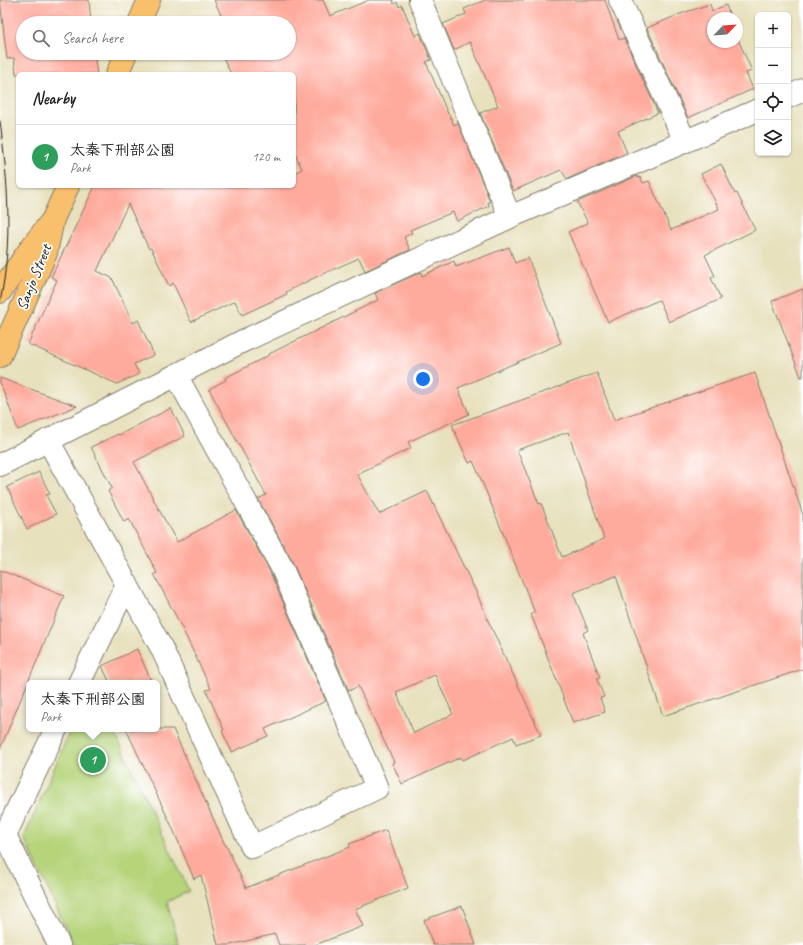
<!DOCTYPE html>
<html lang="en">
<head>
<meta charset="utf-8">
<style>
	:root { --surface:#fff; --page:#f2f2f2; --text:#222; --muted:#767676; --line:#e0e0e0; --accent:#db2777 }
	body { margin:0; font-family:Caveat,"Klee One",sans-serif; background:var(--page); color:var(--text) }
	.controls { position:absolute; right:12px; top:12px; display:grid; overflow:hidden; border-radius:6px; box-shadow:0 1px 3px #0004 }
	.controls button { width:36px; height:36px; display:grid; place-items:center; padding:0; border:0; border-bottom:1px solid var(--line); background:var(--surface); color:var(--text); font:20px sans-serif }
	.compass { position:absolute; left:707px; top:12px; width:36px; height:36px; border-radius:50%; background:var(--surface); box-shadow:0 1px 3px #0004; rotate:65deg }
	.you { position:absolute; left:423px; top:379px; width:14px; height:14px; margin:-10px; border:3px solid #fff; border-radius:50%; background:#1a73e8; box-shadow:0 0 0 6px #1a73e833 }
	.badge { display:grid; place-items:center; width:26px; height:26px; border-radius:50%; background:var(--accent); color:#fff; font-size:13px; font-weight:700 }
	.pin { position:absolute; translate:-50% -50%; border:2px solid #fff; box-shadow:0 1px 4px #0006 }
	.popup { position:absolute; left:26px; top:680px; width:134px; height:52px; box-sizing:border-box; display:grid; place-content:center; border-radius:6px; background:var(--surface); filter:drop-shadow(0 1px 3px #0005); font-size:13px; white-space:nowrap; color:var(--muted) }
	.popup b { font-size:15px; color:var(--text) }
	.popup::after { content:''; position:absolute; left:50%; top:100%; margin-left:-8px; border:8px solid transparent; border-top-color:var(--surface) }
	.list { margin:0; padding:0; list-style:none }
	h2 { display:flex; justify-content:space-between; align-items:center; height:52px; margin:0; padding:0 16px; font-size:17px }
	h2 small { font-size:13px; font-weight:400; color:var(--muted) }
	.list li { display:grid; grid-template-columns:26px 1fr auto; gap:12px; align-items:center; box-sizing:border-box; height:64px; padding:0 16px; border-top:1px solid var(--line) }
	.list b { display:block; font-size:15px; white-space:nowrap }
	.list p { margin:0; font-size:13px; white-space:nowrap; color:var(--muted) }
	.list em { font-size:13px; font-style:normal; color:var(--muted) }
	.icon { flex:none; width:22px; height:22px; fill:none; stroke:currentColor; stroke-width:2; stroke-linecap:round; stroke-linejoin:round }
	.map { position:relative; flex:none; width:803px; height:945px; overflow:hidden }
	.search { position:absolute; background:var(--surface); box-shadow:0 1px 3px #0004; left:16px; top:16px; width:280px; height:44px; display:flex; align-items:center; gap:10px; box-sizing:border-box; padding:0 14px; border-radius:22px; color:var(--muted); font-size:15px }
	.panel { position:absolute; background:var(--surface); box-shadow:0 1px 3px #0004; left:16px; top:72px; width:280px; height:116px; border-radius:6px }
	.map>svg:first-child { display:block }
	.green { fill:#b6d47a; stroke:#69784b }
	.building { fill:#feaa9c; fill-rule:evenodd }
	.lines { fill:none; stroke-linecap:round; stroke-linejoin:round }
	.minor-casing { stroke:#827e6d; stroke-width:24 }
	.major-casing { stroke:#827e6d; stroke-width:24 }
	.minor { stroke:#fff; stroke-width:22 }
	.major { stroke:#f8bf6c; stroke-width:22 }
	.tram { stroke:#1c1c1c; stroke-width:1 }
	.labels { text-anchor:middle; stroke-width:3.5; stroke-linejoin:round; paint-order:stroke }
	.street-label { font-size:16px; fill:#1c1c1c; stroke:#fff }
</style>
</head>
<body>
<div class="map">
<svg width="803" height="945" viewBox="0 0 803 945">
	<rect width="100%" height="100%" fill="#fff"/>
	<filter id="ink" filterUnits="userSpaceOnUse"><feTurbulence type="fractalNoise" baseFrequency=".025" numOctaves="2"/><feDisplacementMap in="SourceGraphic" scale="8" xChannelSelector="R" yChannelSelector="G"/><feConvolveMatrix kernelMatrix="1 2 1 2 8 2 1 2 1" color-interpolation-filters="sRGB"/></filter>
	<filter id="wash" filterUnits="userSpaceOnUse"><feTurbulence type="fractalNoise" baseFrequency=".012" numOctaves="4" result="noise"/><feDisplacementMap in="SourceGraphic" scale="16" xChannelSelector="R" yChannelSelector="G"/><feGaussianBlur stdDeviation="0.9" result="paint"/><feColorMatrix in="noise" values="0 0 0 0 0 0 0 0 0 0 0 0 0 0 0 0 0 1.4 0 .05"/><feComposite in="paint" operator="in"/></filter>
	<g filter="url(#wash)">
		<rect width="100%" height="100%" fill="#e8e1be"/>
		<!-- green -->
		<path class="green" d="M71,729H113L189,891L167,902L179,945H74L24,838Z"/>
		<g id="blocks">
			<!-- building -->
			<path class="building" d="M0,0H89L91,23H23V53H94L97,74H16L14,58L7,59Z
				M214,0H323L330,16L369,0H393L394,4L397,2L399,7L402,5L415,36L420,33L431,60L426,62L448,114H449L454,125L458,123L490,201L488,202L489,206L457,221L453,212L410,230L412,233L404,237L410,250L365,271L359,258L316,277L286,292L287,294L242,315L235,301L191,322L173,283L169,286L151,248L149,249L128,204L97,271L112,278L133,323L138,320L154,355L134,364L139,374L117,384L28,344L57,280L51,277L95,186H294V173L302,169L294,151V74H231L221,53H289V23H206V22L221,15Z
				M485,0H605L619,40L624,38L658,113L618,131L627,153L567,179L561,170L513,191L480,113L498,106L470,42L454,50L443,24L466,14L464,9Z
				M710,4L712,11L726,5L731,18H713V42H737V37L752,71L746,73L753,89L688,118L647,28L680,14Z
				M721,164L735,194L737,193L755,230L705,255L715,276L711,278L721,299L669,322L659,300L608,322L568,232L588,223L577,202L637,176L638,178L640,177L643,183L649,181L671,230L719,209L701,174Z
				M509,247L515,263L528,258L561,343L458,388L469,414L408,442L411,448L357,474L379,514L427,491L478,596L486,616L541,735L516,744L513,737L463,760L461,757L402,784L392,763L394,762L358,686L349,691L292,561L258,499L266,495L209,389L226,380L225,378L269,355V354L378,300L375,293L421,272L422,276L454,261L456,267ZM435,675L453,714L414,733L396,692Z
				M803,289V377H801L772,301Z
				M597,373L614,420L755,373L803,515V669L663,716L616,576L573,593L588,630L583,633L600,678L597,679L604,697L600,698L605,712L573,723L531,614L535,613L486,491L473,461L469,463L452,425ZM568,432L604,539L562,557L541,503L539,504L517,450Z
				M0,378L77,406L18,430L0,382Z
				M171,408L185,436L134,462L157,506L177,542L236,510L270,572L326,701L265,729L268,736L232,752L222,731L224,730L206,690L211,689L182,628L154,574L157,573L129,519L124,522L108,491L112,488L91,447L118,434L119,435Z
				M39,472L50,494L46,495L56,514L27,529L7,487Z
				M0,570L64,596L0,749Z
				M137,649L152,683H110L102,666Z
				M126,729H173L225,845H226L246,888L350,847L349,844L386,830L408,888L355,909L363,926L315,945H279L275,934L230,945H218L201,875L194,879L173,829Z
				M462,906L476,945H433L424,920Z"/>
		</g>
	</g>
	<g filter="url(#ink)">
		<use href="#blocks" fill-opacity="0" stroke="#827e6d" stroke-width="1"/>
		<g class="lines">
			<!-- minor casing -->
			<g class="minor-casing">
				<path id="minor" d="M420,0L510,217
					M620,0L685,141
					M788,97L803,90
					M48,440L161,647L252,847L377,788L281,566L176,375
					M0,465L241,342L510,217L758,110
					M79,683L127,584
					M56,729L5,835L59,945"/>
			</g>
			<!-- major casing -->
			<g class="major-casing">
				<path id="major" d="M139,23L149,0
					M117,74L126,53
					M0,292L30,249L50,223
					M0,356L46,253L53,219L68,186"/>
			</g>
			<!-- minor -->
			<use href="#minor" class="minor"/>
			<!-- major -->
			<use href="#major" class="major"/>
			<!-- tram -->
			<path class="tram" d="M0,121C8,181 13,242 0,302"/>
		</g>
	</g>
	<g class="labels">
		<!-- street labels -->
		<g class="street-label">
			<text transform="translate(33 277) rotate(-68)" y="6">Sanjo Street</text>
		</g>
	</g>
</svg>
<div class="controls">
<button>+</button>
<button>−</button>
<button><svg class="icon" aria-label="locate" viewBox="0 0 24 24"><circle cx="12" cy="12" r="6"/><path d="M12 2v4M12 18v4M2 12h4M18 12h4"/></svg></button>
<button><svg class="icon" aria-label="layers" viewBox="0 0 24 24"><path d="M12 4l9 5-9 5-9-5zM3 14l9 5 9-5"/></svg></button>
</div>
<svg class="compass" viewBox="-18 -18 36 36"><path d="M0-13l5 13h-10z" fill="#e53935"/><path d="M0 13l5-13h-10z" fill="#767676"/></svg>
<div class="you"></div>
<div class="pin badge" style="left:93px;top:760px;background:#2e9e5b">1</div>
<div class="popup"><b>太秦下刑部公園</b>Park</div>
<div class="search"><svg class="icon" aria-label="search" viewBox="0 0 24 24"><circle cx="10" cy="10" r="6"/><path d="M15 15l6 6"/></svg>Search here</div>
<section class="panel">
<h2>Nearby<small></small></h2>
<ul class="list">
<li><span class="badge" style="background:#2e9e5b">1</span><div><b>太秦下刑部公園</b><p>Park</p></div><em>120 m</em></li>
</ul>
</section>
</div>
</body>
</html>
